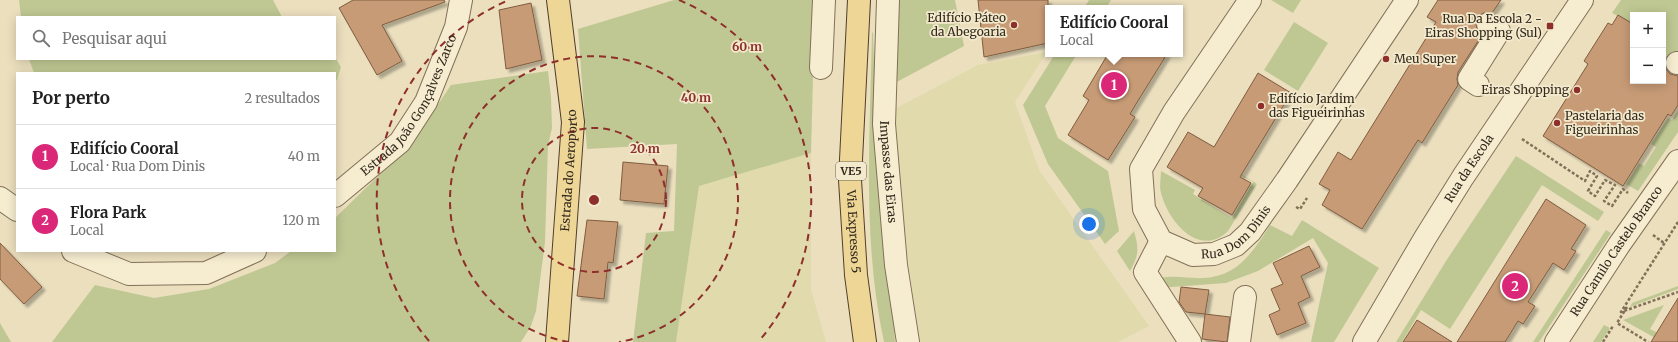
<!DOCTYPE html>
<html lang="pt">
<head>
<meta charset="utf-8">
<style>
	:root { --surface:#fff; --page:#f2f2f2; --text:#222; --muted:#767676; --line:#e0e0e0; --accent:#db2777 }
	body { margin:0; font-family:Merriweather,serif; background:var(--page); color:var(--text) }
	.controls { position:absolute; right:12px; top:12px; display:grid; overflow:hidden; border-radius:0px; box-shadow:0 2px 10px #0003 }
	.controls button { width:36px; height:36px; display:grid; place-items:center; padding:0; border:0; border-bottom:1px solid var(--line); background:var(--surface); color:var(--text); font:20px sans-serif }
	.you { position:absolute; left:1089px; top:224px; width:14px; height:14px; margin:-10px; border:3px solid #fff; border-radius:50%; background:#1a73e8; box-shadow:0 0 0 6px #1a73e833 }
	.badge { display:grid; place-items:center; width:26px; height:26px; border-radius:50%; background:var(--accent); color:#fff; font-size:13px; font-weight:700 }
	.pin { position:absolute; translate:-50% -50%; border:2px solid #fff; box-shadow:0 1px 4px #0006 }
	.popup { position:absolute; left:1045px; top:5px; width:138px; height:52px; box-sizing:border-box; display:grid; place-content:center; border-radius:0px; background:var(--surface); filter:drop-shadow(0 1px 3px #0005); font-size:13px; white-space:nowrap; color:var(--muted) }
	.popup b { font-size:15px; color:var(--text) }
	.popup::after { content:''; position:absolute; left:50%; top:100%; margin-left:-8px; border:8px solid transparent; border-top-color:var(--surface) }
	.list { margin:0; padding:0; list-style:none }
	h2 { display:flex; justify-content:space-between; align-items:center; height:52px; margin:0; padding:0 16px; font-size:17px }
	h2 small { font-size:13px; font-weight:400; color:var(--muted) }
	.list li { display:grid; grid-template-columns:26px 1fr auto; gap:12px; align-items:center; box-sizing:border-box; height:64px; padding:0 16px; border-top:1px solid var(--line) }
	.list b { display:block; font-size:15px; white-space:nowrap }
	.list p { margin:0; font-size:13px; white-space:nowrap; color:var(--muted) }
	.list em { font-size:13px; font-style:normal; color:var(--muted) }
	.icon { flex:none; width:22px; height:22px; fill:none; stroke:currentColor; stroke-width:2; stroke-linecap:round; stroke-linejoin:round }
	.map { position:relative; flex:none; width:1678px; height:342px; overflow:hidden }
	.search { position:absolute; background:var(--surface); box-shadow:0 2px 10px #0003; left:16px; top:16px; width:320px; height:44px; display:flex; align-items:center; gap:10px; box-sizing:border-box; padding:0 14px; border-radius:0px; color:var(--muted); font-size:15px }
	.panel { position:absolute; background:var(--surface); box-shadow:0 2px 10px #0003; left:16px; top:72px; width:320px; height:180px; border-radius:0px }
	.map>svg:first-child { display:block }
	.farmland { fill:#e0daac }
	.green { fill:#bfc893 }
	.building { fill:#c79b76; stroke:#805c3f; filter:url(#shadow) }
	.lines { fill:none; stroke-linecap:round; stroke-linejoin:round }
	.minor-casing { stroke:#827058; stroke-width:24 }
	.major-casing { stroke:#503e2c; stroke-width:24 }
	.path { stroke:#827058; stroke-width:2.5; stroke-dasharray:3 2; stroke-linecap:butt }
	.minor { stroke:#f6edd1; stroke-width:22 }
	.major { stroke:#edd696; stroke-width:22 }
	.ring { fill:none; stroke:#8e2f2b; stroke-width:2; stroke-dasharray:7 5 }
	.poi-dot { fill:#8e2f2b; stroke:#f3eacd; stroke-width:1.5 }
	.labels { text-anchor:middle; stroke-width:3.5; stroke-linejoin:round; paint-order:stroke }
	.shield { fill:#f3eacd; stroke:#6c6251; stroke-width:1 }
	.shield-label { font-size:11px; font-weight:bold; fill:#32281c }
	.poi-label { font-size:12px; fill:#32281c; stroke:#f3eacd; text-anchor:end }
	.street-label { font-size:12px; fill:#32281c; stroke:#f3eacd }
	.centre { fill:#8e2f2b; stroke:#f3eacd; stroke-width:2 }
	.ring-label { font-size:12px; text-anchor:middle; font-weight:bold; fill:#8e2f2b; stroke:#f3eacd; stroke-width:3.5; stroke-linejoin:round; paint-order:stroke }
</style>
</head>
<body>
<div class="map">
<svg width="1678" height="342" viewBox="0 0 1678 342">
	<defs>
		<filter id="shadow"><feDropShadow dx="3.5" dy="3.5" stdDeviation="1" flood-color="#0004"/></filter>
	</defs>
	<rect width="100%" height="100%" fill="#ebdfbe"/>
	<!-- farmland -->
	<path class="farmland" d="M1047,52L1015,102L1039,170L1149,326L1118,342H919L889,112L978,65Z
		M811,153V290L826,342H676L699,186Z"/>
	<!-- green -->
	<path class="green" d="M19,0H273L282,17H21Z
		M674,0H815L811,153L699,186L676,342H633L646,233L674,231L677,144L587,149L578,29Z
		M894,0H955L964,46L893,84Z
		M1089,0H1111L1106,8H1084Z
		M1271,0H1301L1293,13Z
		M1621,0H1678V52L1663,59V15H1633V24L1612,13Z
		M1294,22L1328,43L1298,91L1264,70Z
		M873,32L875,90L895,342H884C862,240 870,137 872,33Z
		M1055,54H1077L1045,106L1058,138L1108,171L1119,231L1105,244L1048,164L1023,105Z
		M335,57L341,67L337,80L335,81V73H34L29,59H335Z
		M548,71L551,97L552,128L548,145L545,242L536,311L531,326L521,342H52L95,285L154,298L209,289L275,263L291,251H335V218L412,143L451,85Z
		M1678,111V132L1638,191L1626,184L1639,163L1644,166L1656,147L1651,144L1668,118L1672,120Z
		M1516,156L1604,212L1598,221L1542,185L1450,329L1421,310L1402,342H1396L1446,261Z
		M1220,161L1257,184L1228,231C1199,259 1168,221 1161,193C1159,186 1161,178 1161,171L1195,190L1193,194L1232,218L1253,182L1219,163Z
		M1302,220L1379,268L1334,342H1311L1328,263L1313,238L1258,271L1226,283L1158,288L1161,278C1176,275 1189,279 1204,278C1238,276 1253,252 1270,225L1292,236Z
		M1606,230L1611,233L1539,342H1533Z
		M1134,231C1139,249 1139,255 1130,271L1117,251Z
		M1678,286V289L1630,307L1632,303Z
		M1664,305L1650,329L1660,334L1657,339L1623,320Z
		M0,323L11,342H0Z
		M1604,325L1610,328L1601,342H1593Z"/>
	<!-- building -->
	<path class="building" d="M353,0H444L445,2L382,25L402,61L377,75L339,8Z
		M978,0H1048V43L984,57Z
		M1438,0H1501L1492,13H1483L1477,18L1476,23L1477,29L1482,35L1458,72L1457,79L1458,85L1422,143L1418,140L1362,229L1322,205L1330,190L1319,184L1338,152L1351,160L1436,22L1427,17Z
		M531,3L542,60L506,69L499,10Z
		M1618,15L1633,24V81H1663V63L1665,62L1666,69L1670,74L1678,76V105L1671,116L1668,114L1623,186L1543,136L1588,64L1584,61L1608,23L1612,25Z
		M1108,54H1167L1136,104L1130,114L1135,117L1108,160L1068,135L1089,100L1083,96Z
		M1258,73L1291,93L1240,177L1251,183L1232,215L1198,196L1203,188L1167,167L1188,132L1214,147Z
		M623,162L668,166L664,204L620,200Z
		M1546,199L1586,225L1571,249L1576,251L1564,270L1553,263L1528,302L1535,306L1523,324L1518,321L1505,342H1457Z
		M587,220L618,222L613,263L608,262L604,299L577,296Z
		M0,243L42,287L24,304L0,279Z
		M1309,246L1320,267L1301,276L1310,297L1298,303L1306,323L1277,335L1269,315L1280,310L1271,289L1283,284L1273,263Z
		M1181,287L1209,290L1205,314L1186,312L1179,302Z
		M1678,298V342H1651Z
		M1205,314L1230,317L1227,342L1202,339Z
		M1417,320L1452,342H1403Z"/>
	<g class="lines">
		<!-- minor casing -->
		<g class="minor-casing">
			<g id="minor">
				<path id="s1" d="M888,0L884,124L896,265L908,342"/>
				<path id="s2" d="M1250,0L1174,112L1141,169L1144,209L1161,241L1193,255L1214,254L1236,245L1250,232L1287,180L1407,0"/>
				<path d="M1677,63H1678"/>
				<path d="M821,68L824,0"/>
				<path d="M1478,85L1469,79L1499,31L1488,24"/>
				<path id="s3" d="M335,196L400,142L426,102L456,27L461,0"/>
				<path d="M0,198L17,210"/>
				<path d="M1161,241L1145,272L1190,342"/>
				<path d="M73,251L129,274L206,273L255,251"/>
				<path d="M1239,342L1245,297"/>
				<path id="s4" d="M1364,342L1425,238L1463,177L1582,0"/>
				<path id="s5" d="M1556,342L1619,245L1678,161"/>
			</g>
		</g>
		<!-- major casing -->
		<g class="major-casing">
			<g id="major">
				<path id="s6" d="M859,0L850,180L856,275L865,342"/>
				<path id="s7" d="M557,342L573,122L558,0"/>
			</g>
		</g>
		<!-- path -->
		<path class="path" d="M1522,139L1585,181L1590,171L1597,176L1588,191L1595,196L1605,180L1615,185L1604,201L1612,206L1623,189L1628,193
			M1296,207L1300,209L1307,198
			M1678,222L1621,312L1678,292
			M1653,235L1664,243
			M1627,307L1617,323L1648,342
			M1603,342L1613,326"/>
		<!-- minor -->
		<use href="#minor" class="minor"/>
		<!-- major -->
		<use href="#major" class="major"/>
	</g>
	<!-- distance rings -->
	<g class="ring">
		<circle cx="594" cy="200" r="72"/>
		<path d="M569 342A144 144 0 1 1 619 342"/>
		<path d="M429 341A217 217 0 0 1 509 0M679 0A217 217 0 0 1 759 341"/>
	</g>
	<!-- markers -->
	<g class="poi-dot">
		<circle cx="1014" cy="25" r="4"/>
		<rect x="1546" y="22" width="8" height="8" rx="2"/>
		<circle cx="1386" cy="59" r="4"/>
		<circle cx="1577" cy="90" r="4"/>
		<circle cx="1261" cy="106" r="4"/>
		<circle cx="1557" cy="123" r="4"/>
	</g>
	<g class="labels">
		<!-- shield labels -->
		<rect class="shield" x="836" y="162" width="30" height="18" rx="3"/>
		<g class="shield-label">
			<text x="851" y="175">VE5</text>
		</g>
		<!-- poi labels -->
		<g class="poi-label">
			<text x="1006" y="22">Edifício Páteo<tspan x="1006" dy="14">da Abegoaria</tspan></text>
			<text x="1542" y="23">Rua Da Escola 2 -<tspan x="1542" dy="14">Eiras Shopping (Sul)</tspan></text>
			<text x="1394" y="63" text-anchor="start">Meu Super</text>
			<text x="1569" y="94">Eiras Shopping</text>
			<text x="1269" y="103" text-anchor="start">Edifício Jardim<tspan x="1269" dy="14">das Figueirinhas</tspan></text>
			<text x="1565" y="120" text-anchor="start">Pastelaria das<tspan x="1565" dy="14">Figueirinhas</tspan></text>
		</g>
		<!-- street labels -->
		<g class="street-label">
			<text dy="4" stroke="none"><textPath href="#s3" startOffset="120">Estrada João Gonçalves Zarco</textPath></text>
			<text dy="4" stroke="none"><textPath href="#s4" startOffset="203">Rua da Escola</textPath></text>
			<text dy="4" stroke="none"><textPath href="#s7" startOffset="172">Estrada do Aeroporto</textPath></text>
			<text dy="4" stroke="none"><textPath href="#s1" startOffset="172">Impasse das Eiras</textPath></text>
			<text dy="4" stroke="none"><textPath href="#s2" startOffset="364">Rua Dom Dinis</textPath></text>
			<text dy="4" stroke="none"><textPath href="#s6" startOffset="232">Via Expresso 5</textPath></text>
			<text dy="4" stroke="none"><textPath href="#s5" startOffset="109">Rua Camilo Castelo Branco</textPath></text>
		</g>
	</g>
	<circle cx="594" cy="200" r="6" class="centre"/>
	<g class="ring-label">
		<text x="747" y="51">60 m</text>
		<text x="696" y="102">40 m</text>
		<text x="645" y="153">20 m</text>
	</g>
</svg>
<div class="controls">
<button>+</button>
<button>−</button>
</div>
<div class="you"></div>
<div class="pin badge" style="left:1114px;top:85px">1</div>
<div class="popup"><b>Edifício Cooral</b>Local</div>
<div class="pin badge" style="left:1515px;top:286px">2</div>
<div class="search"><svg class="icon" aria-label="search" viewBox="0 0 24 24"><circle cx="10" cy="10" r="6"/><path d="M15 15l6 6"/></svg>Pesquisar aqui</div>
<section class="panel">
<h2>Por perto<small>2 resultados</small></h2>
<ul class="list">
<li><span class="badge">1</span><div><b>Edifício Cooral</b><p>Local · Rua Dom Dinis</p></div><em>40 m</em></li>
<li><span class="badge">2</span><div><b>Flora Park</b><p>Local</p></div><em>120 m</em></li>
</ul>
</section>
</div>
</body>
</html>
